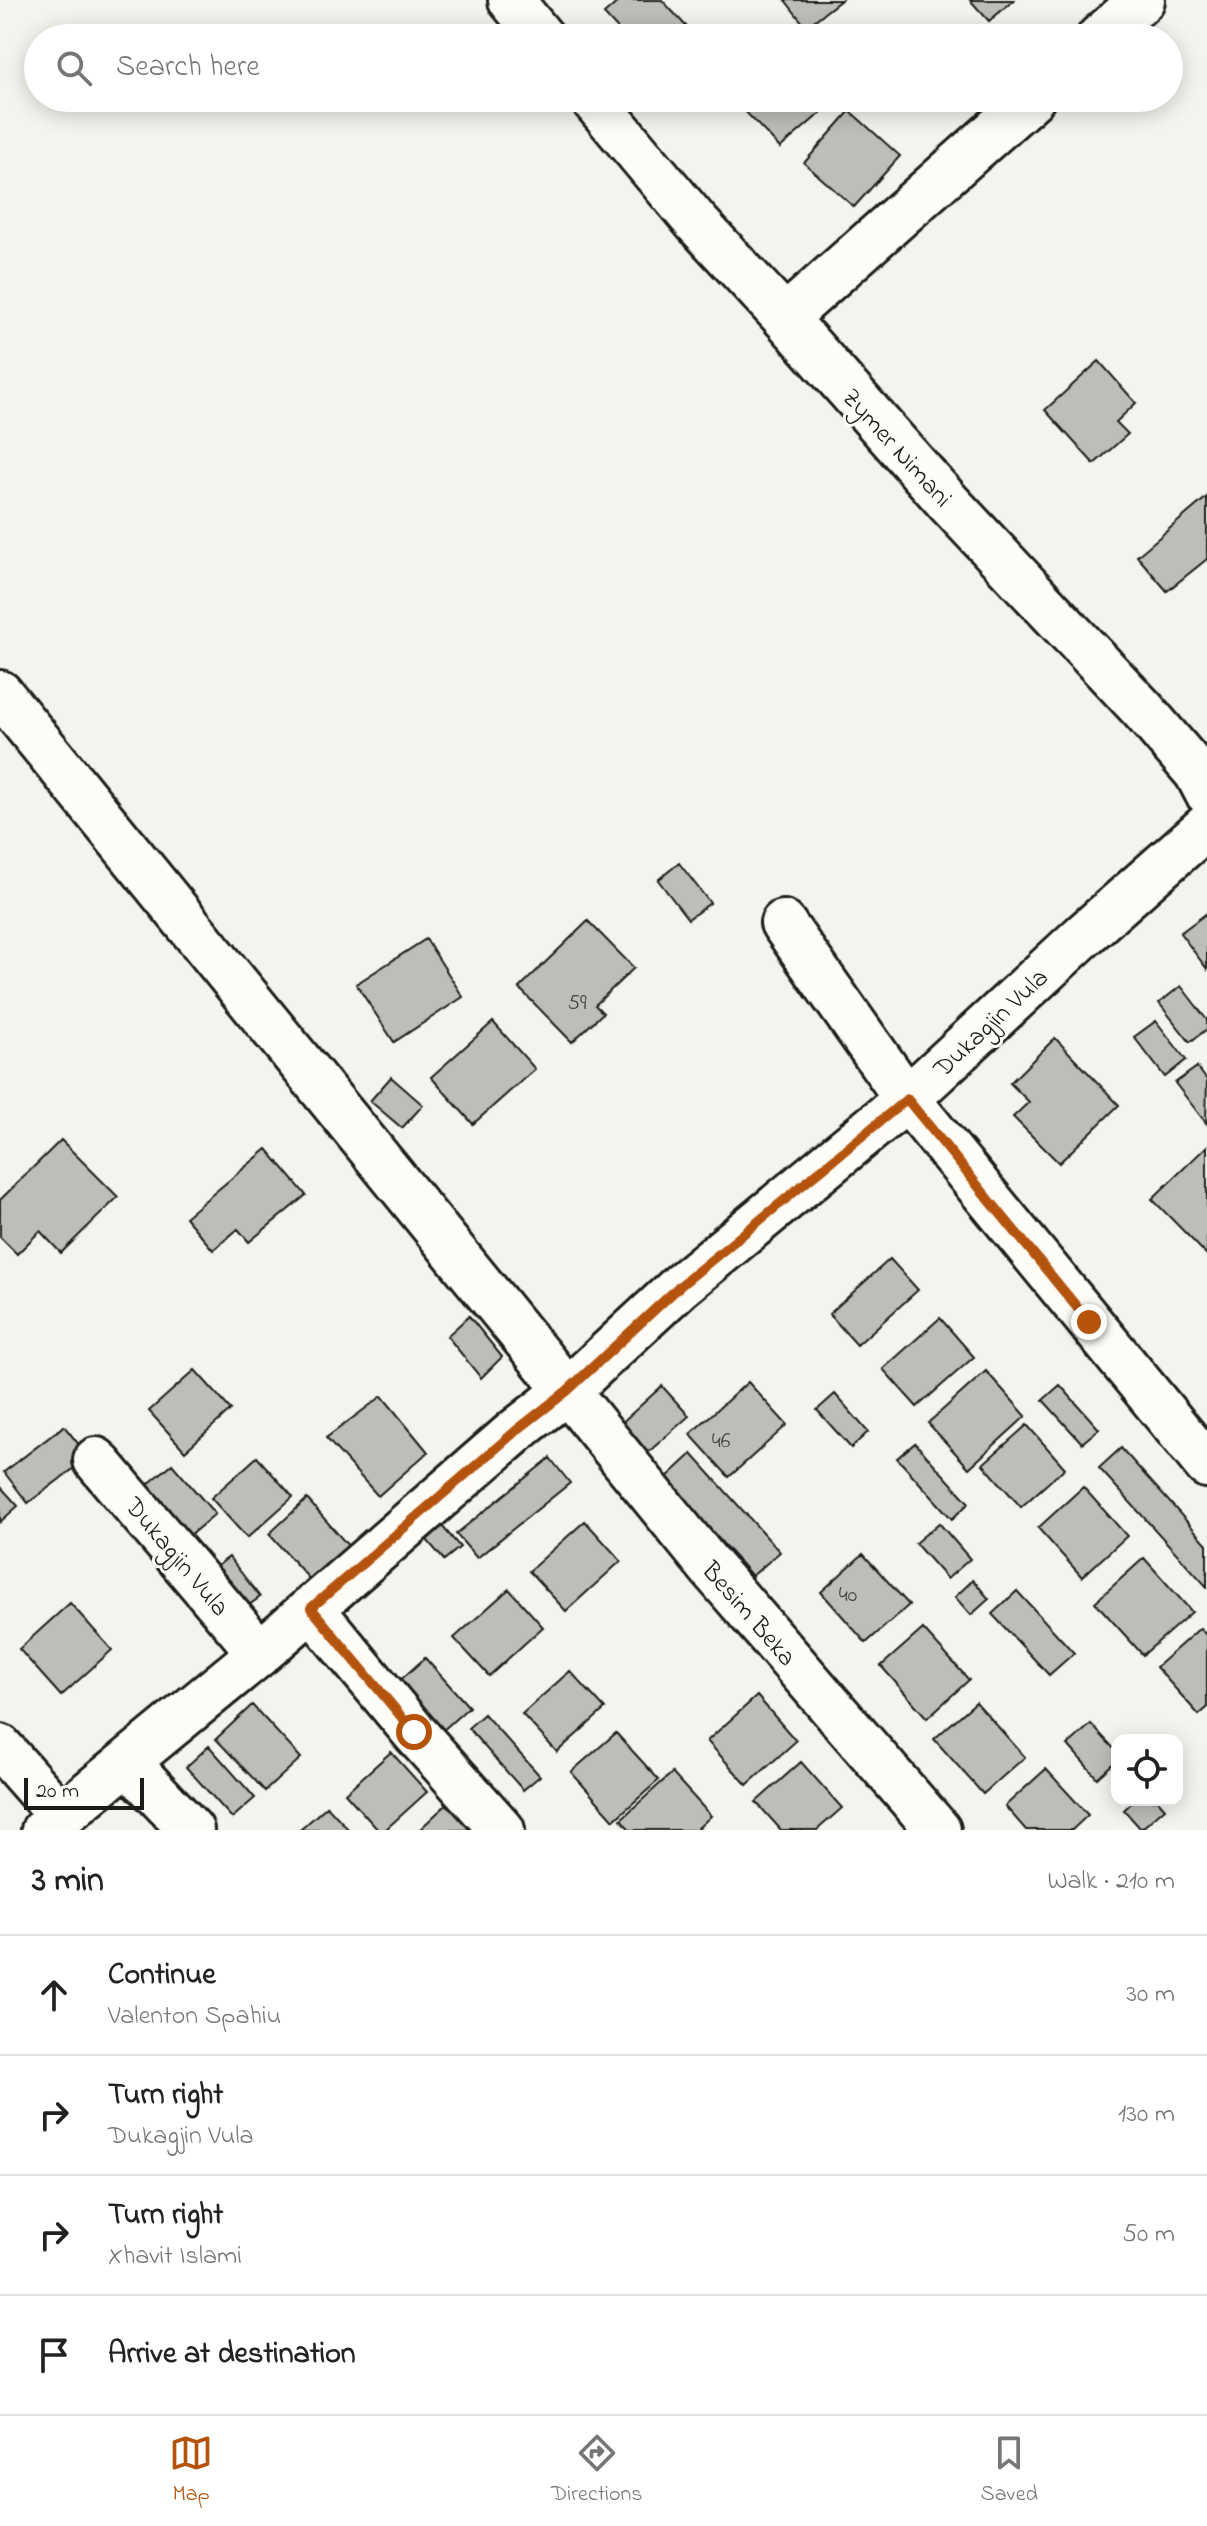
<!DOCTYPE html>
<html lang="en">
<head>
<meta charset="utf-8">
<style>
	:root { --surface:#fff; --page:#f2f2f2; --text:#222; --muted:#767676; --line:#e0e0e0; --accent:#b45309 }
	body { margin:0; font-family:"Indie Flower",sans-serif; background:var(--page); color:var(--text) }
	.controls { position:absolute; right:24px; bottom:24px; display:grid; overflow:hidden; border-radius:16px; box-shadow:0 4px 20px #0003 }
	.controls button { width:72px; height:72px; display:grid; place-items:center; padding:0; border:0; border-bottom:2px solid var(--line); background:var(--surface); color:var(--text); font:40px sans-serif }
	.scale { position:absolute; left:24px; bottom:20px; width:120px; box-sizing:border-box; padding-left:8px; border:4px solid #1c1c1c; border-top:0; font-size:22px; line-height:28px; white-space:nowrap; color:#1c1c1c; -webkit-text-stroke:6px #fdfcf7; paint-order:stroke }
	.stop { position:absolute; width:24px; height:24px; margin:-18px; border:6px solid #b45309; border-radius:50%; background:#fff }
	.stop.end { background:#b45309; border-color:#fff; box-shadow:0 2px 8px #0008 }
	.list { margin:0; padding:0; list-style:none }
	h2 { display:flex; justify-content:space-between; align-items:center; height:104px; margin:0; padding:0 32px; font-size:34px }
	h2 small { font-size:26px; font-weight:400; color:var(--muted) }
	.list li { display:grid; grid-template-columns:52px 1fr auto; gap:24px; align-items:center; box-sizing:border-box; height:120px; padding:0 32px; border-top:2px solid var(--line) }
	.list b { display:block; font-size:30px; white-space:nowrap }
	.list p { margin:0; font-size:26px; white-space:nowrap; color:var(--muted) }
	.list em { font-size:26px; font-style:normal; color:var(--muted) }
	.icon { flex:none; width:44px; height:44px; fill:none; stroke:currentColor; stroke-width:2; stroke-linecap:round; stroke-linejoin:round }
	.map { position:relative; flex:none; width:1207px; height:1830px; overflow:hidden }
	.search { position:absolute; background:var(--surface); box-shadow:0 4px 20px #0003; left:24px; right:24px; top:24px; height:88px; display:flex; align-items:center; gap:20px; box-sizing:border-box; padding:0 28px; border-radius:44px; color:var(--muted); font-size:30px }
	.sheet { height:584px; background:var(--surface) }
	nav { display:flex; justify-content:space-around; align-items:center; box-sizing:border-box; height:112px; border-top:2px solid var(--line); background:var(--surface); font-size:22px; color:var(--muted) }
	nav a { display:grid; justify-items:center; gap:4px }
	nav .on { color:var(--accent) }
	.map>svg:first-child { display:block }
	.building { fill:#bebdba; stroke:#1c1c1c; stroke-width:2 }
	.lines { fill:none; stroke-linecap:round; stroke-linejoin:round }
	.minor-casing { stroke:#1c1c1c; stroke-width:50 }
	.minor { stroke:#fdfcf7; stroke-width:44 }
	.route { stroke:#b45309; stroke-width:10 }
	.labels { text-anchor:middle; stroke-width:6; stroke-linejoin:round; paint-order:stroke }
	.number-label { font-size:22px; fill:#444 }
	.street-label { font-size:26px; fill:#1c1c1c; stroke:#fdfcf7 }
</style>
</head>
<body>
<div class="map">
<svg width="1207" height="1830" viewBox="0 0 1207 1830">
	<rect width="100%" height="100%" fill="#f4f3ee"/>
	<filter id="ink" filterUnits="userSpaceOnUse"><feTurbulence type="fractalNoise" baseFrequency=".0125" numOctaves="2"/><feDisplacementMap in="SourceGraphic" scale="16" xChannelSelector="R" yChannelSelector="G"/><feConvolveMatrix kernelMatrix="1 2 1 2 8 2 1 2 1" color-interpolation-filters="sRGB"/></filter>
	<g filter="url(#ink)">
		<!-- building -->
		<path class="building" d="M620,0H662L697,38H626L604,14Z
			M785,0H841L806,27Z
			M970,0H1014L989,21Z
			M748,98H838L780,148L740,106Z
			M850,111L900,156L854,207L804,163Z
			M1099,361L1136,403L1116,422L1128,434L1094,464L1045,410Z
			M1207,497V559L1167,591L1137,556Z
			M679,863L710,903L688,919L658,880Z
			M1207,913V969L1180,933Z
			M588,921L634,968L595,1005L603,1013L572,1042L519,988Z
			M426,939L463,997L394,1042L356,984Z
			M1181,986L1207,1020V1029L1190,1042L1159,1003Z
			M1156,1021L1186,1060L1165,1077L1134,1037Z
			M493,1022L535,1069L473,1124L431,1077Z
			M1055,1038L1119,1105L1059,1163L1013,1117L1029,1102L1010,1083Z
			M1197,1067L1207,1080L1206,1123L1175,1083Z
			M391,1077L423,1105L402,1128L370,1101Z
			M61,1140L118,1197L61,1253L40,1231L17,1254L0,1237V1200Z
			M1207,1146V1255L1152,1199Z
			M267,1149L306,1195L249,1242L238,1229L213,1250L185,1217Z
			M890,1259L918,1290L857,1345L829,1314Z
			M469,1316L502,1357L481,1378L447,1336Z
			M940,1318L974,1357L917,1407L883,1369Z
			M195,1370L231,1410L185,1451L149,1411Z
			M986,1371L1026,1416L969,1468L928,1423Z
			M748,1382L787,1425L729,1477L690,1434Z
			M1060,1385L1099,1429L1082,1443L1043,1400Z
			M662,1386L689,1416L644,1456L618,1426Z
			M835,1394L868,1432L851,1448L817,1410Z
			M382,1396L428,1452L378,1496L326,1438Z
			M1027,1425L1065,1468L1021,1507L983,1464Z
			M64,1426L89,1457L28,1503L4,1472Z
			M915,1443L969,1503L952,1519L897,1458Z
			M1121,1448L1207,1544V1587L1099,1468Z
			M692,1454L780,1552L752,1576L665,1479Z
			M257,1457L293,1497L247,1538L211,1498Z
			M550,1458L570,1483L477,1558L456,1534Z
			M172,1464L215,1514L189,1536L146,1486Z
			M0,1486L18,1506L0,1522Z
			M1083,1487L1127,1536L1082,1577L1038,1528Z
			M307,1499L351,1549L313,1583L269,1534Z
			M585,1521L621,1561L566,1611L529,1571Z
			M939,1523L970,1559L947,1579L915,1543Z
			M442,1526L460,1547L444,1560L427,1540Z
			M863,1554L909,1605L866,1643L821,1592Z
			M229,1557L260,1597L238,1613L208,1573Z
			M1144,1558L1192,1612L1143,1655L1095,1602Z
			M973,1580L989,1599L971,1615L955,1597Z
			M509,1589L543,1627L489,1676L454,1638Z
			M1017,1591L1074,1653L1049,1675L992,1614Z
			M70,1603L112,1650L61,1696L19,1649Z
			M1200,1628L1207,1636V1708L1199,1715L1156,1667Z
			M923,1629L969,1680L927,1718L881,1666Z
			M425,1658L469,1707L432,1740L388,1691Z
			M570,1671L605,1709L557,1752L522,1714Z
			M757,1696L796,1741L747,1785L707,1741Z
			M976,1702L1025,1757L983,1794L934,1739Z
			M252,1705L301,1758L265,1791L216,1739Z
			M484,1714L540,1776L523,1790L468,1728Z
			M1091,1724L1117,1752V1760L1097,1778L1068,1745Z
			M616,1733L659,1780L614,1820L571,1772Z
			M209,1746L255,1798L232,1818L186,1767Z
			M391,1752L427,1792L385,1830H378L345,1793Z
			M801,1762L842,1808L817,1830H781L756,1802Z
			M1046,1769L1088,1815L1072,1830H1026L1005,1806Z
			M672,1773L711,1816L696,1830H630L621,1819Z
			M1134,1800H1158L1165,1808L1141,1829L1124,1810Z
			M448,1803L474,1830H419Z
			M327,1806L349,1830H300Z"/>
		<g class="lines">
			<!-- minor casing -->
			<g class="minor-casing">
				<path id="minor" d="M511,0L542,38
					M1099,38L1142,0
					M592,98L696,222L785,318L948,502L1143,710L1197,773L1207,792
					M785,318L1032,98
					M0,693L712,1569L938,1830
					M783,923L907,1099L1207,1465
					M96,1460L260,1653
					M311,1608L414,1732L502,1830
					M0,1747L60,1815
					M128,1763L191,1830
					M44,1830L260,1653L517,1430L567,1391L680,1286L907,1099L1085,934L1207,826"/>
			</g>
			<!-- minor -->
			<use href="#minor" class="minor"/>
		</g>
	</g>
	<g class="lines" filter="url(#ink)">
		<!-- route -->
		<path class="route" d="M414,1732L311,1608L517,1430L567,1391L680,1286L907,1099L1089,1322"/>
	</g>
	<g class="labels">
		<!-- number labels -->
		<g class="number-label">
			<text x="577" y="1009">59</text>
			<text x="721" y="1447">46</text>
			<text x="848" y="1601">40</text>
		</g>
		<!-- street labels -->
		<g class="street-label">
			<text transform="translate(898 447) rotate(48)" y="9">Zymer Nimani</text>
			<text transform="translate(990 1022) rotate(-43)" y="9">Dukagjin Vula</text>
			<text transform="translate(178 1556) rotate(50)" y="9">Dukagjin Vula</text>
			<text transform="translate(750 1613) rotate(49)" y="9">Besim Beka</text>
		</g>
	</g>
</svg>
<div class="controls">
<button><svg class="icon" aria-label="locate" viewBox="0 0 24 24"><circle cx="12" cy="12" r="6"/><path d="M12 2v4M12 18v4M2 12h4M18 12h4"/></svg></button>
</div>
<div class="scale">20 m</div>
<div class="stop" style="left:414px;top:1732px"></div>
<div class="stop end" style="left:1089px;top:1322px"></div>
<div class="search"><svg class="icon" aria-label="search" viewBox="0 0 24 24"><circle cx="10" cy="10" r="6"/><path d="M15 15l6 6"/></svg>Search here</div>
</div>
<section class="sheet">
<h2>3 min<small>Walk · 210 m</small></h2>
<ul class="list">
<li><svg class="icon" aria-label="ahead" viewBox="0 0 24 24"><path d="M12 20V5M6 11l6-6 6 6"/></svg><div><b>Continue</b><p>Valenton Spahiu</p></div><em>30 m</em></li>
<li><svg class="icon" aria-label="right" viewBox="0 0 24 24"><path d="M7 20v-9h11M14 6l5 5-5 5"/></svg><div><b>Turn right</b><p>Dukagjin Vula</p></div><em>130 m</em></li>
<li><svg class="icon" aria-label="right" viewBox="0 0 24 24"><path d="M7 20v-9h11M14 6l5 5-5 5"/></svg><div><b>Turn right</b><p>Xhavit Islami</p></div><em>50 m</em></li>
<li><svg class="icon" aria-label="arrive" viewBox="0 0 24 24"><path d="M6 21V4h12l-3 4 3 4H6"/></svg><div><b>Arrive at destination</b></div></li>
</ul>
</section>
<nav>
<a class="on"><svg class="icon" aria-label="map" viewBox="0 0 24 24"><path d="M3 6l6-2 6 2 6-2v14l-6 2-6-2-6 2zM9 4v14M15 6v14"/></svg>Map</a>
<a><svg class="icon" aria-label="directions" viewBox="0 0 24 24"><path d="M12 3l9 9-9 9-9-9zM9 14v-3h6M13 9l2 2-2 2"/></svg>Directions</a>
<a><svg class="icon" aria-label="saved" viewBox="0 0 24 24"><path d="M7 4h10v16l-5-4-5 4z"/></svg>Saved</a>
</nav>
</body>
</html>
